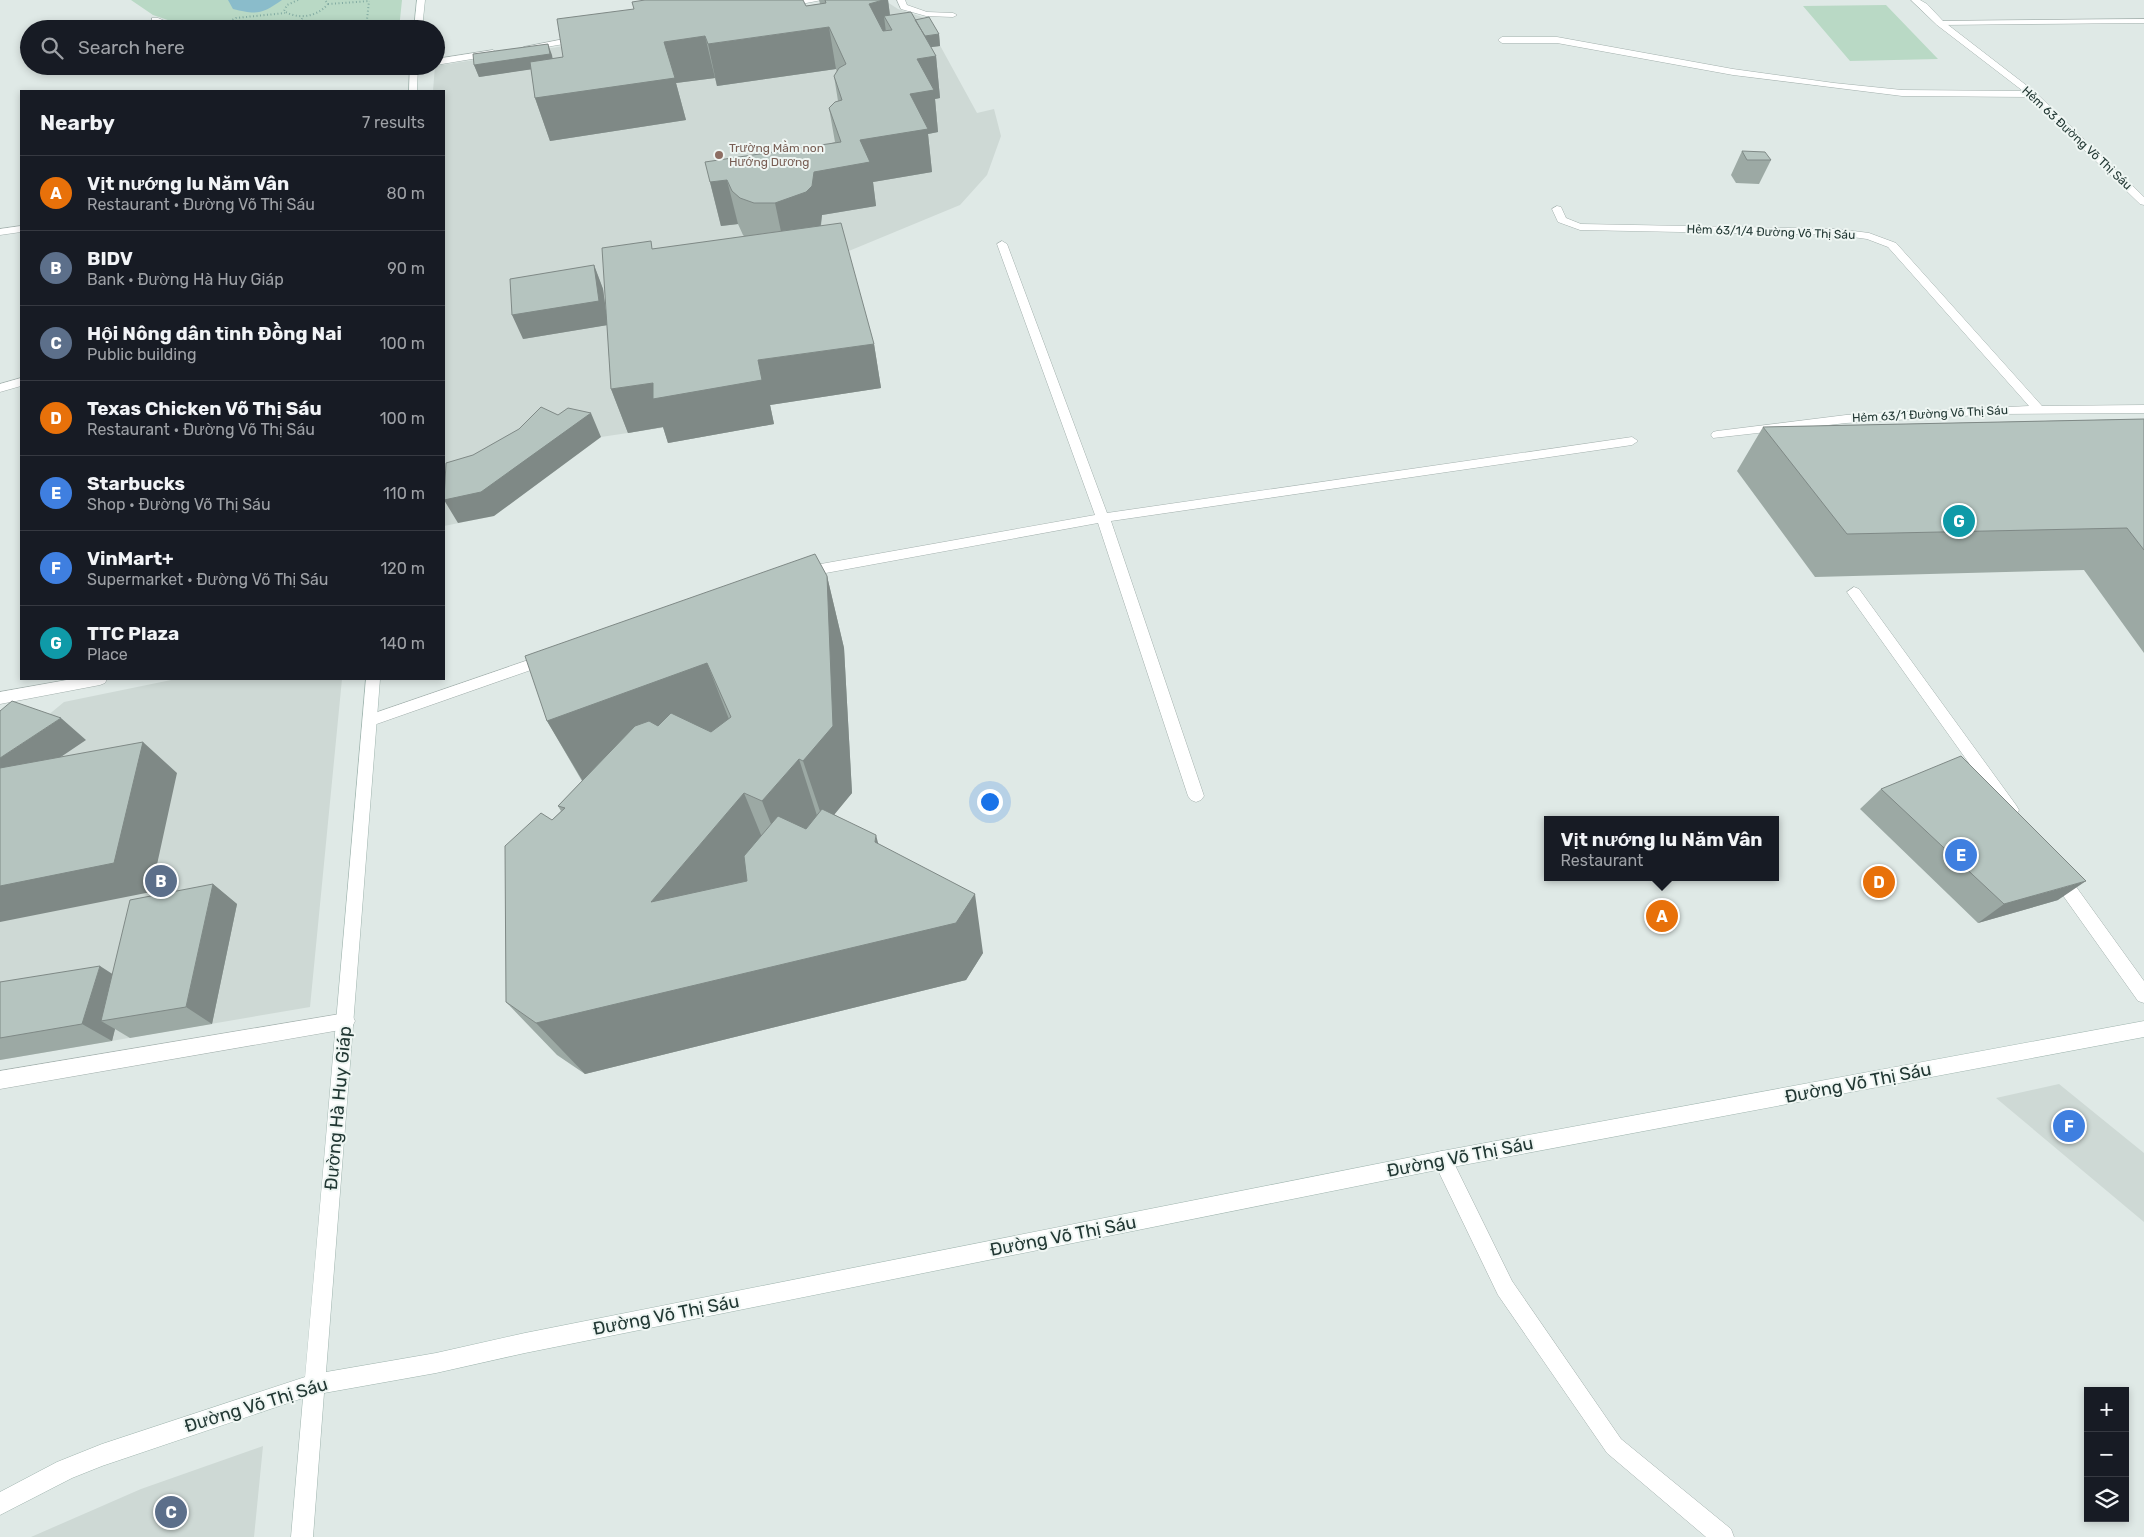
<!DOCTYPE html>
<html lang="en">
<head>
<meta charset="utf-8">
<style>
	:root { --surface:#171b24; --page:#242831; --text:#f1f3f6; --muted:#9ea1a6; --line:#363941; --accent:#ea580c }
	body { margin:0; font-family:Rubik,sans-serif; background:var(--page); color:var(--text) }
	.controls { position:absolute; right:15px; bottom:15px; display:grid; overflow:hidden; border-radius:0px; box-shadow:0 2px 8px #0003 }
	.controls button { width:45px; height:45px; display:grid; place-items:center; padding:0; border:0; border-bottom:1px solid var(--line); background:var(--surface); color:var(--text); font:25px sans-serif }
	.you { position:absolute; left:989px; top:801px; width:18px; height:18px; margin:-12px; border:4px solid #fff; border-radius:50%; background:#1a73e8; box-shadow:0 0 0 8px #1a73e833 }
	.badge { display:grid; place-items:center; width:32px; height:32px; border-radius:50%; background:var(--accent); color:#fff; font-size:16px; font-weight:700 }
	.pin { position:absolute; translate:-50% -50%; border:2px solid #fff; box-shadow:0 1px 5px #0006 }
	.popup { position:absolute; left:1544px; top:816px; width:235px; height:65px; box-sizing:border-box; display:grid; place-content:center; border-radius:0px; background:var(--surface); filter:drop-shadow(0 1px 4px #0005); font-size:16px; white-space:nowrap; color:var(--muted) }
	.popup b { font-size:19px; color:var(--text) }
	.popup::after { content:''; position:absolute; left:50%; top:100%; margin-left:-10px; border:10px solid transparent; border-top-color:var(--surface) }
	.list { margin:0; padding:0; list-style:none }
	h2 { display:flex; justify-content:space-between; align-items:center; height:65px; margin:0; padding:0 20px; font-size:21px }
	h2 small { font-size:16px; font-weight:400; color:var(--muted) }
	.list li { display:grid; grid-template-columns:32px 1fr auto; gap:15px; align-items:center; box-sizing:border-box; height:75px; padding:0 20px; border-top:1px solid var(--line) }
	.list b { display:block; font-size:19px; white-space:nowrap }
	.list p { margin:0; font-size:16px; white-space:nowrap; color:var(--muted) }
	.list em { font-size:16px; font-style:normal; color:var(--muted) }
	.icon { flex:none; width:28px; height:28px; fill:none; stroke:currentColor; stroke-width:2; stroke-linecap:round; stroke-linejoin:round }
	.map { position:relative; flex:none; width:2144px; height:1537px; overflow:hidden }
	.search { position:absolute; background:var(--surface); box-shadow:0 2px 8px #0003; left:20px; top:20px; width:425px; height:55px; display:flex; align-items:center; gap:12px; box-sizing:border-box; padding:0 18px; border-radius:28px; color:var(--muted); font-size:19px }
	.panel { position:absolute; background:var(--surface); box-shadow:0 2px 8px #0003; left:20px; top:90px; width:425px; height:590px; border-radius:0px }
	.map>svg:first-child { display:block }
	.built { fill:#ced9d5 }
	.green { fill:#b9d9c5 }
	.water { fill:#8abccb }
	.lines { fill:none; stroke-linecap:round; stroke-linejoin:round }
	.service-casing { stroke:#a3b0ad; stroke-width:1 }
	.minor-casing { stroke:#a3b0ad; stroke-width:1 }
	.secondary-casing { stroke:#9fb4ae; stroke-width:1 }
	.path { stroke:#82aba2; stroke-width:2; stroke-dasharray:1 2.5; stroke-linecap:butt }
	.service { fill:#fff; fill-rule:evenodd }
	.minor { fill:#fff; fill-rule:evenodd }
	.secondary { fill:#fff; fill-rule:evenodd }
	.wall { fill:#9ca9a4 }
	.shaded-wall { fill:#7f8986 }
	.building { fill:#b5c4bf; stroke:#7f8986 }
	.education-dot { fill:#8d6e63; stroke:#eff6f3; stroke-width:2 }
	.labels { text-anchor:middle; stroke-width:4; stroke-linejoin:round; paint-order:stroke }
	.far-street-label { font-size:12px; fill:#223834; stroke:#eff6f3 }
	.far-education-label { font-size:12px; fill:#785e54; stroke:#eff6f3; text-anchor:start }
	.near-street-label { font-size:18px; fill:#223834; stroke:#eff6f3 }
</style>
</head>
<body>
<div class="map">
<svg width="2144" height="1537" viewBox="0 0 2144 1537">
	<rect width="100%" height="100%" fill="#dfe9e6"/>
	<!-- built -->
	<path class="built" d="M839,0H884L898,9L925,18L977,113L994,109L1001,136L987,175L960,205L844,253L881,388L770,404L774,424L668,443V427L601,437L494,516L444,526V91H433L435,66L687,27Z
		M176,679H342L310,1007L0,1060V755L64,702Z
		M2059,1084L2144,1153V1222L1996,1098Z
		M263,1446L254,1537H31L141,1489Z"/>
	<!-- green -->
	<path class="green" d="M131,0H402L399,29H194L153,15Z
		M1886,5L1938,59L1850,61L1803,6Z"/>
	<!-- water -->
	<path class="water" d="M228,0H282C262,14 257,15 233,9Z"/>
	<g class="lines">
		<!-- service casing -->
		<g class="service-casing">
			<path id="service" d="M802,0H822L785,7L781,5Z
				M897,0H905L907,5L927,12L953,13L957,15L953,17L926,16L901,9Z
				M152,18H158L183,29H171L152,22Z
				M2144,19V23L1940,25L1936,23L1940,21Z
				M579,36L582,37V41L528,50L524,47Z
				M493,50L497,53L496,55L436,65V59Z
				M21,378V386L0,392V384Z
				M1854,587L1859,589L2016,805L2019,810L2016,815L2011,816L2006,815L1849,595L1847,592Z
				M2058,868L2064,870L2144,981V1003L2138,1001L2052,880L2050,875L2052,870Z"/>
		</g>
		<!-- minor casing -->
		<g class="minor-casing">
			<path id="minor" d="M1911,0H1920L1927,4L1943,21L2035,92L2144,197V205L2140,204L2030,97L1902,96L1733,75L1557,43H1502L1498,40L1502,37H1557L1733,69L1834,83L1902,90L2023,91L1937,25Z
				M1557,206L1561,207L1566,218L1581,224L1838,229L1869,233L1896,243L2042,406L2144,405V413L1995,414L1846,423L1713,438L1711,435L1713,432L1717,431L1846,415L2029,406L1888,247L1867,239L1838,235L1580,230L1558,222L1552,209Z
				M21,226V232L0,235V229Z
				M1002,241L1007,244L1107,513L1632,437L1638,441L1632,445L1111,521L1204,796L1201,800L1196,802L1191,800L1188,796L1098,523L804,577L797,572L804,567L1095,515L997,244Z
				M546,654L551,655L553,659L551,663L371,726L366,724L364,720L366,716Z
				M72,679H107L105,683L100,685L0,704V692Z
				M346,1013L352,1015L355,1021L352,1027L346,1029L0,1089V1071Z
				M1442,1151L1449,1153L1512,1281L1621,1439L1731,1529L1734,1537H1706L1607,1453L1498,1295L1433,1160L1435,1153Z"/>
		</g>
		<!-- secondary casing -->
		<g class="secondary-casing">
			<path id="secondary" d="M417,0H425L422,29H414Z
				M410,66H418L417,91H409Z
				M366,679H380L326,1372L436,1353L525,1333L1442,1151L2144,1021V1037L1442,1169L525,1353L436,1373L324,1393L313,1537H291L303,1398L102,1466L72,1478L0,1515V1492L57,1462L102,1444L305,1377Z"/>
		</g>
		<!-- path -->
		<path class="path" d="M298,0L287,5L284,11C298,20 317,17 328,4L325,0
			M328,4L369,1
			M212,23L231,29
			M220,26L236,18L285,13
			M298,29L303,16
			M366,29L369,1
			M376,29L384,28"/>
		<!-- service -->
		<use href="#service" class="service"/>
		<!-- minor -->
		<use href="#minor" class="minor"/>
		<!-- secondary -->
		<use href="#secondary" class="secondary"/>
	</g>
	<!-- wall -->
	<path class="wall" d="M819,0H888L890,15L915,20L939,34L940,46L931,47L936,56L940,98L935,99L938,132L928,134L932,172L873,182L876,206L822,215L821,226L874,344L881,388L770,405L774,424L668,443L663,427L628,433L611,389L607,325L523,339L594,265L603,289L606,315L653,249L745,237L743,235L738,224L721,226L710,182L835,142L829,108L838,101L834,76L837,72L836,69L717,86L715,78L676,83L686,120L550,141L535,98L531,69L479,77L474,65L552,55V59L563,57L806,6L820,4Z
		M1742,151L1771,160L1759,184L1736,183L1731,175Z
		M2144,419V653L2084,570L1815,577L1737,471L1763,427Z
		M827,576L844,648L852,793L834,814L878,844L983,953L966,980L585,1074L557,1055L506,1002L552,820L561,811L558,806L582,781L547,721Z
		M1881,789L2058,900L1978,923L1860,809Z
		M213,884L237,904L212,1024L130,1038L115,1029L112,1041L0,1060V982L113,974Z"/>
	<!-- shaded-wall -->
	<path class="shaded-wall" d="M883,0H888L893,40L892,30L884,16L887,41L869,4Z
		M829,27L836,69L717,86L708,44Z
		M939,34L940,46L916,49L915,38Z
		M705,36L715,78L676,83L686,120L550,141L535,98L664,42Z
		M548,44L552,55L554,66L479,77L474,65Z
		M936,56L940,98L935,99L938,132L928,134L932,172L873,182L876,206L822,215L820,230L784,246L775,203L814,172L860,140L910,94L917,59Z
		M727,180L738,224L721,226L710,182Z
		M594,265L603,289L608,325L523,339L512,315Z
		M874,344L881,388L770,405L774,424L668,443L663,427L628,433L611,389L653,383L758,360Z
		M591,413L601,437L494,516L458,523L444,500Z
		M827,576L844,648L852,793L825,826L803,761Z
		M707,663L734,732L587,788L547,721Z
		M61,718L86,740L0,798V758Z
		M143,742L177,773L151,892L0,922V886Z
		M799,759L820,825L787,865L762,801Z
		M744,793L770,857L687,960L651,902Z
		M876,835L892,897L875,842Z
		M2086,881L2058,900L1978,923L2004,904Z
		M213,884L237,904L212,1024L186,1007Z
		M975,894L983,953L966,980L585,1074L536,1023Z
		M100,966L128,984L101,1021L115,1029L112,1041L82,1024Z"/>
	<!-- building -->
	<path class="building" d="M645,0H803L806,6L826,3L825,0H883L869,4L883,31L892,30L884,16L911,12L936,56L917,59L934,90L910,94L928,129L860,140L870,162L814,172L812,186L806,192L775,203H754L740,198L732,191L727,180L710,182L705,162L841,142L829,108L835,102L842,100L834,76L839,68L846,64L829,27L708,44L705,36L664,42L675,78L535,98L530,62L563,57L557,19L634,9L632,2Z
		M929,17L939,34L925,36L915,20Z
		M548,44L550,54L474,65L473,54Z
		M1742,151L1765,152L1771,160H1747Z
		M841,223L874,344L758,360L762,380L653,399V383L611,389L602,248L651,241L652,249Z
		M594,265L599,301L512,315L510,279Z
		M541,407L558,415L568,408L591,413L481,492L444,500L446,463L473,455L519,429Z
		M2144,419V550L2127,528L1847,534L1763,427Z
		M815,554L827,576L833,726L803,761L799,759L762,801L744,793L651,902L747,881L744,856L778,816L806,829L822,809L876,835L875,842L975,894L956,923L536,1023L506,1002L505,846L541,813L552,820L565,808L558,806L635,726L649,721L658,726L671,713L711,732L731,717L707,663L547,721L525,656Z
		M12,701L61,718L0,758V711Z
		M143,742L114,863L0,886V768Z
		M1961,756L2086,881L2004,904L1881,789Z
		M213,884L186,1007L101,1021L130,900Z
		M100,966L82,1024L0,1038V982Z"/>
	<!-- markers -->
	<circle class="education-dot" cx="719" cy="155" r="5"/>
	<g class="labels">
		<!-- far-street labels -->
		<g class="far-street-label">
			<text transform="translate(2077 138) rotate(43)" y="4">Hẻm 63 Đường Võ Thị Sáu</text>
			<text transform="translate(1771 232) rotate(2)" y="4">Hẻm 63/1/4 Đường Võ Thị Sáu</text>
			<text transform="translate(1930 414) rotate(-3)" y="4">Hẻm 63/1 Đường Võ Thị Sáu</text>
		</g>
		<!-- far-education labels -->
		<g class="far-education-label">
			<text x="729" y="152">Trường Mầm non<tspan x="729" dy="14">Hướng Dương</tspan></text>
		</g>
		<!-- near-street labels -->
		<g class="near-street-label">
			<text transform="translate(1858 1083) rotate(-11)" y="6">Đường Võ Thị Sáu</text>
			<text transform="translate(338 1108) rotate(-85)" y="6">Đường Hà Huy Giáp</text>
			<text transform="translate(1460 1157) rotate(-11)" y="6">Đường Võ Thị Sáu</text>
			<text transform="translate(1063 1236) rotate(-11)" y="6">Đường Võ Thị Sáu</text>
			<text transform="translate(666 1315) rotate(-11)" y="6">Đường Võ Thị Sáu</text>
			<text transform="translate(256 1405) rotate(-17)" y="6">Đường Võ Thị Sáu</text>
		</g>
	</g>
</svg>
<div class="controls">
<button>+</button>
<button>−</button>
<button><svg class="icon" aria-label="layers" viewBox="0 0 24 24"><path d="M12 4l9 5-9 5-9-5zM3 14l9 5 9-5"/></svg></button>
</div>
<div class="you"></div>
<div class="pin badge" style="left:1662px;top:916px;background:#e8710a">A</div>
<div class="popup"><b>Vịt nướng lu Năm Vân</b>Restaurant</div>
<div class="pin badge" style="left:161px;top:881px;background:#5c6f8a">B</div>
<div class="pin badge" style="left:171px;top:1512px;background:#5c6f8a">C</div>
<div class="pin badge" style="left:1879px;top:882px;background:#e8710a">D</div>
<div class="pin badge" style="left:1961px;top:855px;background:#3f7fe0">E</div>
<div class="pin badge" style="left:2069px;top:1126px;background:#3f7fe0">F</div>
<div class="pin badge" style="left:1959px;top:521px;background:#0f9aa8">G</div>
<div class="search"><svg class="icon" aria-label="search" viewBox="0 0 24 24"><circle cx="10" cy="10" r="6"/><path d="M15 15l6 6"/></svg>Search here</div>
<section class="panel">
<h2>Nearby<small>7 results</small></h2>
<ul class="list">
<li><span class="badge" style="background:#e8710a">A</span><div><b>Vịt nướng lu Năm Vân</b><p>Restaurant · Đường Võ Thị Sáu</p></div><em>80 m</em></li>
<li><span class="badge" style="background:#5c6f8a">B</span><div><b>BIDV</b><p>Bank · Đường Hà Huy Giáp</p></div><em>90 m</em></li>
<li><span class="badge" style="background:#5c6f8a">C</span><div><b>Hội Nông dân tỉnh Đồng Nai</b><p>Public building</p></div><em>100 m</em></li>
<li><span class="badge" style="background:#e8710a">D</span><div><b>Texas Chicken Võ Thị Sáu</b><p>Restaurant · Đường Võ Thị Sáu</p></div><em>100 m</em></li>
<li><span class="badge" style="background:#3f7fe0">E</span><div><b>Starbucks</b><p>Shop · Đường Võ Thị Sáu</p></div><em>110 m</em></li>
<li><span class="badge" style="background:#3f7fe0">F</span><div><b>VinMart+</b><p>Supermarket · Đường Võ Thị Sáu</p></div><em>120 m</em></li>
<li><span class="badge" style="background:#0f9aa8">G</span><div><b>TTC Plaza</b><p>Place</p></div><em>140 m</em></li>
</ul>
</section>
</div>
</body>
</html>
